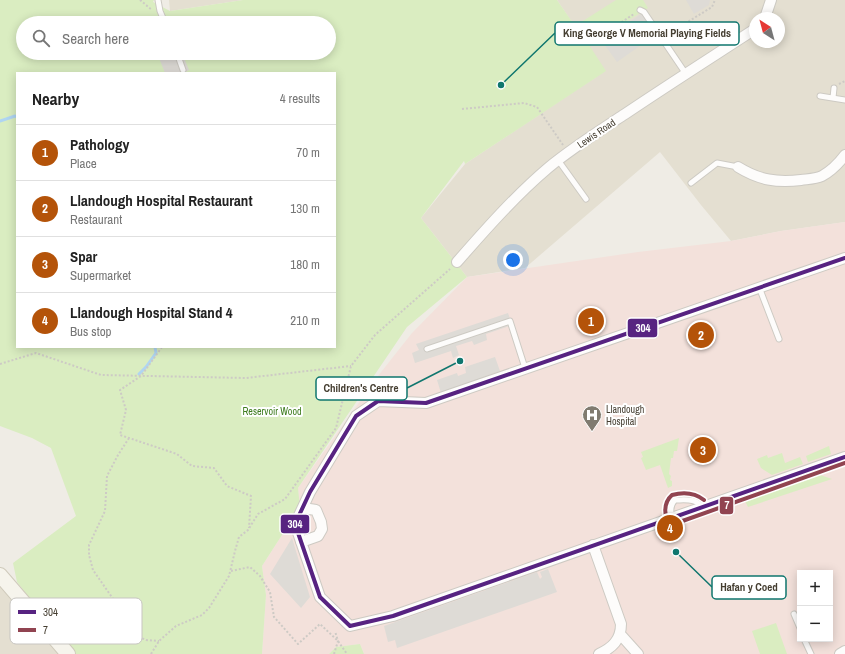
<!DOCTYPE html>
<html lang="en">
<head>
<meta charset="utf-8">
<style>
	:root { --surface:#fff; --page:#f6f6f6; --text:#222; --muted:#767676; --line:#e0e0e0; --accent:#b45309 }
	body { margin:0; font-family:"Archivo Narrow",sans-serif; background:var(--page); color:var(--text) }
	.controls { position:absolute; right:12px; bottom:12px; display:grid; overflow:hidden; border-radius:0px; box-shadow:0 2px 10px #0003 }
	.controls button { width:36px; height:36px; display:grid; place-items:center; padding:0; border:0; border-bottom:1px solid var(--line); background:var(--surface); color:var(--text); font:20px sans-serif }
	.compass { position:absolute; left:749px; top:12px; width:36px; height:36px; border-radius:50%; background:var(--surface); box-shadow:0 2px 10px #0003; rotate:324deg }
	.you { position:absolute; left:513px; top:260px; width:14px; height:14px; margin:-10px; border:3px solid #fff; border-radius:50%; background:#1a73e8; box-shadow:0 0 0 6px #1a73e833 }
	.badge { display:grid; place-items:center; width:26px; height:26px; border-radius:50%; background:var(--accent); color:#fff; font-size:13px; font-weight:700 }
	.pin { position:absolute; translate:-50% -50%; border:2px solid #fff; box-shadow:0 1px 4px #0006 }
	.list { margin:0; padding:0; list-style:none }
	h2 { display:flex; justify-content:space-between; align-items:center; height:52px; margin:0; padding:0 16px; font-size:17px }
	h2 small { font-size:13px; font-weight:400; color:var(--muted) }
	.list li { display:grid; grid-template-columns:26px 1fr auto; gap:12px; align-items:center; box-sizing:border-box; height:56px; padding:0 16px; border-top:1px solid var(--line) }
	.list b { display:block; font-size:15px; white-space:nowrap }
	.list p { margin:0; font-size:13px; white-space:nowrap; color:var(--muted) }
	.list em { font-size:13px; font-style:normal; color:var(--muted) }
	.icon { flex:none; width:22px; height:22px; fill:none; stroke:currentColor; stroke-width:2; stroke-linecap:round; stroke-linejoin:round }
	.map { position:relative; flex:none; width:845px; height:654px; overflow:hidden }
	.search { position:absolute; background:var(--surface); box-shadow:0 2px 10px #0003; left:16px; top:16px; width:320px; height:44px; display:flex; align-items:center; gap:10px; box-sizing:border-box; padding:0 14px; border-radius:22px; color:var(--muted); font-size:15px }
	.panel { position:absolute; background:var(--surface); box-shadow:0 2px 10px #0003; left:16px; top:72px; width:320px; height:276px; border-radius:0px }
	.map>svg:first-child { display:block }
	.residential { fill:#e4dfd1; fill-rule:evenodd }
	.medical { fill:#f3e1db; fill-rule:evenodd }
	.green { fill:#daedc1; fill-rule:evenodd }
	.parking { fill:#dedbd6 }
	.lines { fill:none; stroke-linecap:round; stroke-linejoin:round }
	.stream { stroke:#afd5f2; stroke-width:3 }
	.lane-casing { stroke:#cdcac3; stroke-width:7 }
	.street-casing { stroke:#cdcac3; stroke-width:12 }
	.secondary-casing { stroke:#cfcabb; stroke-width:16 }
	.path { stroke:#cdcac5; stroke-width:2; stroke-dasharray:2 2; stroke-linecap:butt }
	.lane { stroke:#fdfcfb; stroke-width:5 }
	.street { stroke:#fdfcfb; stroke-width:10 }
	.secondary { stroke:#f6f4ec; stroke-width:14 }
	.bus-1-casing { stroke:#fff; stroke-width:7 }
	.bus-2-casing { stroke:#fff; stroke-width:7 }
	.bus-1 { stroke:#572381; stroke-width:4 }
	.bus-2 { stroke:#914451; stroke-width:4 }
	.labels { text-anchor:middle; stroke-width:4; stroke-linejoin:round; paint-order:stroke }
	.street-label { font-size:10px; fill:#453e31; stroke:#fff }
	.poi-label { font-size:10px; fill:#453e31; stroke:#fff; text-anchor:start }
	.park-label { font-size:10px; fill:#3e7c1f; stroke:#fff }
	.key { fill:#fff; stroke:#c7c5c1; stroke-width:1 }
	.key-label { font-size:11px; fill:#453e31 }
	.leader { fill:none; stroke:#0f766e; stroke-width:1.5 }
	.callout-dot { fill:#0f766e; stroke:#fff; stroke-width:1.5 }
	.callout { fill:#fff; stroke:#0f766e; stroke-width:1.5 }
	.callout-label { font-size:11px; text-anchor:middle; font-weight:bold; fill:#453e31 }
	.line-badge { stroke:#fff; stroke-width:1.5 }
	.badge-label { font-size:11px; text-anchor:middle; font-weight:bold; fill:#fff }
</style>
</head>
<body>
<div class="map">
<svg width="845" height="654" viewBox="0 0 845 654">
	<rect width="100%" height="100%" fill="#efece5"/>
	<!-- residential -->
	<path class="residential" d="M169,0H243L170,11Z
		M557,0H845V222L781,231L731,241L701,205L660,152L525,268L467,277L421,218L465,164L605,71ZM755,18H779V42H755Z
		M0,580L65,654H0Z"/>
	<!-- medical -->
	<path class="medical" d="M845,222V654H364L360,644L336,647L329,654H262L266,595L262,566L300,507L298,488L378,376L412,333L467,277L638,252L731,241L781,231ZM800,573H830V639H800Z"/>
	<!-- green -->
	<path class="green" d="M0,0H154L153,2L170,11L243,0H557L575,26L616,0H643L648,8L589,45L606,71L465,164L464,161L421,218L467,277L407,327L298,488L300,507L262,566L266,595L262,654H73L17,582L13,563L76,516L51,448L32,438L0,426ZM23,23H329V53H23ZM17,73H335V347H17Z
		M679,438L677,451H674L673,458H671L669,474L671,476L670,480L672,481V486L668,488L660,465L646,470L641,458L643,457L641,452Z
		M829,446L831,454L808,462L806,456Z
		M782,453L785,463L800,457L803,464L772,475L761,468L757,459L767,455L768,458Z
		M820,475L832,479L748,507L745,501Z
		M776,623L787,654H760L752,631Z
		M360,644L364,654H329L336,647Z"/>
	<!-- parking -->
	<path class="parking" d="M686,0H710L709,5L694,14Z
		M644,12L653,26L646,31L651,38L617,62L602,41Z
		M157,53H182L189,70L184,73H165Z
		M508,313L512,325L486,334L487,340L474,345L472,341L456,346L459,355L453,358L451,351L415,363L412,353L419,350L416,344Z
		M495,357L500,371L441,393L437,380L457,373L458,376L466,373L465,367Z
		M292,538L310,597L301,608L270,574Z
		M548,569L557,592L397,648L395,640L388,642L384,626L537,572L540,579L542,577L540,572Z"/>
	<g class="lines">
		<!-- stream -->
		<path class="stream" d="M0,121L15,116L17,117
			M139,374L146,367L156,353L155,347"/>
		<!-- lane casing -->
		<g class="lane-casing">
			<path id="lane" d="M158,0L160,11L165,23
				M640,10L644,12L686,74
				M177,53L183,70
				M820,96L845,100
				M833,98L834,88
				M558,160L586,199
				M691,183L717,163L738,167
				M759,287L779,339
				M427,349L510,321L525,368
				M672,518C670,511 670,505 675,500C685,500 697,498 701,507
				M794,614L800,628
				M804,639L811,654"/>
		</g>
		<!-- street casing -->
		<g class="street-casing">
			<path id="street" d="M765,18L771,0
				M738,167C759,180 777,183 801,180C808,179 815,179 822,176C831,171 839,163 845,155
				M845,258L426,403L378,401L356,416L310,492L295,524L320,597L350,626L393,616L845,457
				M457,262C485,230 515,196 548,168C572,148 599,131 625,114C668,85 712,57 755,29
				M301,542L318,536L322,529L321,522L316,510L303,508
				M593,545L621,624C621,640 612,648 599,654
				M620,634L638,654
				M840,654L845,651"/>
		</g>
		<!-- secondary casing -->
		<g class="secondary-casing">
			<path id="secondary" d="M0,575L68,654"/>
		</g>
		<!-- path -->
		<path class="path" d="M140,0L152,10
			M668,34L712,7L715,0
			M588,44L634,14
			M839,84L845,81
			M462,109L524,103L537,107L563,145
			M162,347L141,376L120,390L126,410L120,435L177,454L192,466L214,468L227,486L251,496L249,528
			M0,364L36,353L101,375L246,378L351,366
			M129,438L118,455L107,476L105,511L89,545V555L93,570L125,616L128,626L135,635L146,640L159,641
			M231,571L250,567L260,576L270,592L274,617L298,644L320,624L338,641L347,654
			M151,654L159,641L176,626L202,615L209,608L229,576L235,551L239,537L248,530L258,514L285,499L336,428L351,366L375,335L450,269
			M334,654L338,641L335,631"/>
		<!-- lane -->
		<use href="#lane" class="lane"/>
		<!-- street -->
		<use href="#street" class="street"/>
		<!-- secondary -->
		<use href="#secondary" class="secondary"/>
		<!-- bus-1 casing -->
		<g class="bus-1-casing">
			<path id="bus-1" d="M845,258L426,403L378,401L356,416L310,492L295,524L320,597L350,626L393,616L845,457"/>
		</g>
		<!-- bus-2 casing -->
		<g class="bus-2-casing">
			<path id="bus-2" d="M704,500C695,493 683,492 672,495C664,502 664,511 667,521L670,524H674L845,463"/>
		</g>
		<!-- bus-1 -->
		<use href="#bus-1" class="bus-1"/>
		<!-- bus-2 -->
		<use href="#bus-2" class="bus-2"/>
	</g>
	<!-- icons -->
	<defs>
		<g id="hospital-pin" transform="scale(1)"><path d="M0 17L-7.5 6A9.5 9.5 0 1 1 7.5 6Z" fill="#807b70" stroke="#fff"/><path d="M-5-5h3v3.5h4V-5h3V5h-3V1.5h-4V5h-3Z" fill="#fff"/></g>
	</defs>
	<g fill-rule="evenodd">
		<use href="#hospital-pin" x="592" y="415"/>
	</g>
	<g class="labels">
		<!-- street labels -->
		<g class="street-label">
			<text transform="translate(596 133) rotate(-34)" y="4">Lewis Road</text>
		</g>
		<!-- poi labels -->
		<g class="poi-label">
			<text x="606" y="413">Llandough<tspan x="606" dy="12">Hospital</tspan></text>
		</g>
		<!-- park labels -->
		<g class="park-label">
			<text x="272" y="415">Reservoir Wood</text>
		</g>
	</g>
	<!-- legend -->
	<rect x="10" y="598" width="132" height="46" rx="6" class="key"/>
	<rect x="18" y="610" width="18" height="4" fill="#572381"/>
	<rect x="18" y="628" width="18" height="4" fill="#914451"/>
	<g class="key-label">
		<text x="43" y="616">304</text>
		<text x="43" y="634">7</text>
	</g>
	<!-- callouts -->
	<path class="leader" d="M501 85L555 33M460 361L407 388M676 552L712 587"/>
	<g class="callout-dot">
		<circle cx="501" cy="85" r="4"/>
		<circle cx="460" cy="361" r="4"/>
		<circle cx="676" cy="552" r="4"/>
	</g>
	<g class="callout">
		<rect x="555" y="22" width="184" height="23" rx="4"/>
		<rect x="316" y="377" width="91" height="23" rx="4"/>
		<rect x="712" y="576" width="74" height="23" rx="4"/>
	</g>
	<g class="callout-label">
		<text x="647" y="37">King George V Memorial Playing Fields</text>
		<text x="361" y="392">Children's Centre</text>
		<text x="749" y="591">Hafan y Coed</text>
	</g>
	<g class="line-badge">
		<rect x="627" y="318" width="31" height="20" rx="4" fill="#572381"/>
		<rect x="719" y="496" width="15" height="19" rx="4" fill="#914451"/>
		<rect x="280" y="514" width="30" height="20" rx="4" fill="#572381"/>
	</g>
	<g class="badge-label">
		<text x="643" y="332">304</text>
		<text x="727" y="509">7</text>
		<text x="295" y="528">304</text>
	</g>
</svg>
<div class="controls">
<button>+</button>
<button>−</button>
</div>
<svg class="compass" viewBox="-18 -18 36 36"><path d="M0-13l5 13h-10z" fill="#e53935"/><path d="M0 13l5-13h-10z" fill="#767676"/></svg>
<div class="you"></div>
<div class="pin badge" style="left:591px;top:321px">1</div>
<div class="pin badge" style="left:701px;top:335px">2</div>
<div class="pin badge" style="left:703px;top:450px">3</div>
<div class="pin badge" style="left:670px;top:528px">4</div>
<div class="search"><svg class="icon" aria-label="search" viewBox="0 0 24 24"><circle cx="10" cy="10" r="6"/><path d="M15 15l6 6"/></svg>Search here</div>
<section class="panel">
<h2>Nearby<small>4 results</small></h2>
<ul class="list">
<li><span class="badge">1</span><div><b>Pathology</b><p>Place</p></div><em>70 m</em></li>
<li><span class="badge">2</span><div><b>Llandough Hospital Restaurant</b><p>Restaurant</p></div><em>130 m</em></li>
<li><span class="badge">3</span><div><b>Spar</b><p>Supermarket</p></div><em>180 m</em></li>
<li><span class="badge">4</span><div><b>Llandough Hospital Stand 4</b><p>Bus stop</p></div><em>210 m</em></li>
</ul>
</section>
</div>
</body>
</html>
